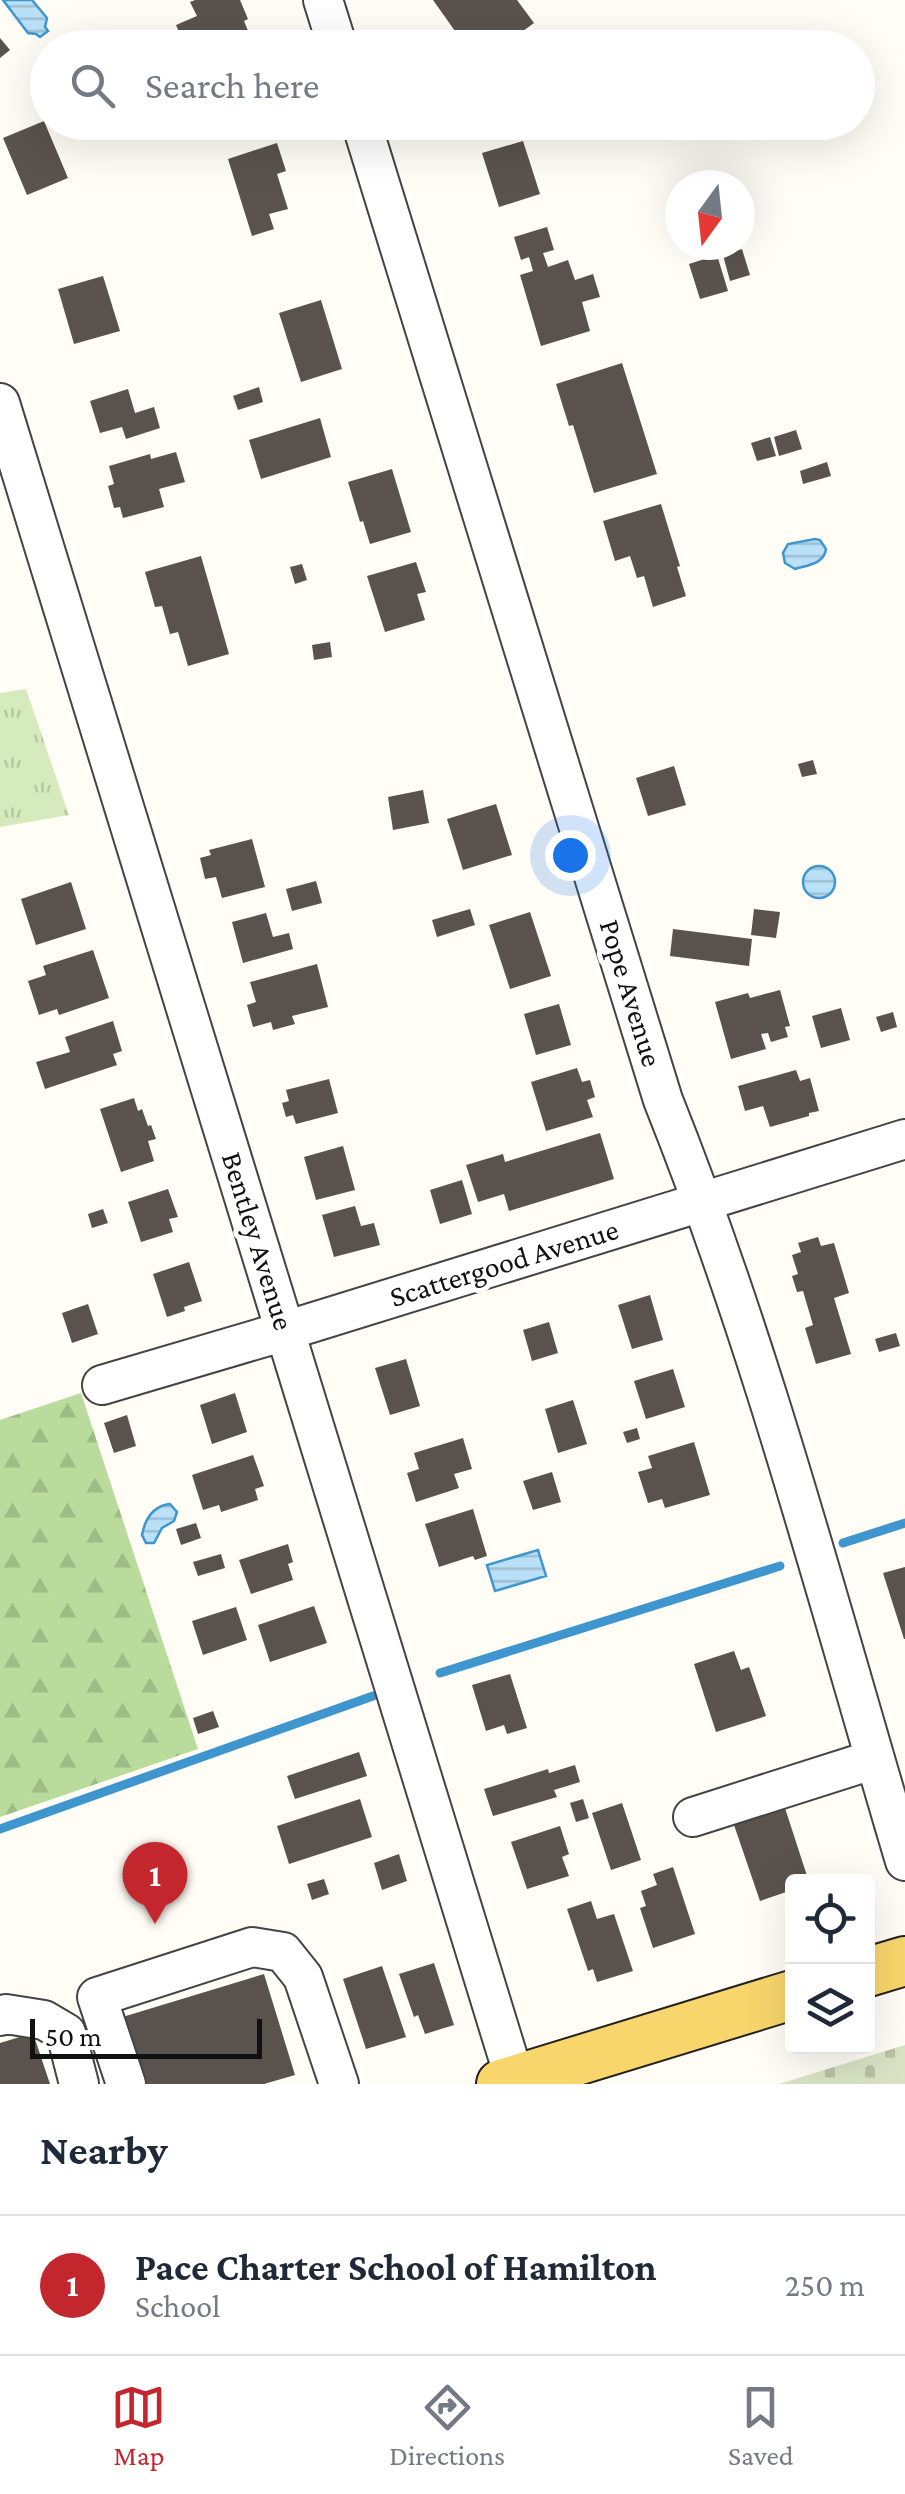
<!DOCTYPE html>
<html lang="en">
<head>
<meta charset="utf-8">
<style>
	:root { --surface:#fff; --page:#f2f2f3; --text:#1f2937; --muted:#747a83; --line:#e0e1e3; --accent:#c4262e }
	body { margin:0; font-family:"Crimson Pro",serif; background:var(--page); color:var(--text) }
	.controls { position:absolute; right:30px; bottom:30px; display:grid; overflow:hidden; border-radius:10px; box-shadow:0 10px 40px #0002 }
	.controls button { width:90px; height:90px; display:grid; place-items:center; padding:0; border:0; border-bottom:2px solid var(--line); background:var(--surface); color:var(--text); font:50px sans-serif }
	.compass { position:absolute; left:665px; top:170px; width:90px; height:90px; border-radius:50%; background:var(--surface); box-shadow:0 10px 40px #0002; rotate:195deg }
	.scale { position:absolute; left:30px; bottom:25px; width:232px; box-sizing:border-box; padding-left:10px; border:5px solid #111; border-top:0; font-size:28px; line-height:35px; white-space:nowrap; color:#111; -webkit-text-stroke:8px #fff; paint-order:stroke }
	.you { position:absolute; left:570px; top:855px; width:35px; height:35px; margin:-25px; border:8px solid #fff; border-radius:50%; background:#1a73e8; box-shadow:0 0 0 15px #1a73e833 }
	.badge { display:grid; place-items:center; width:65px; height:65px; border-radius:50%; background:var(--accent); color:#fff; font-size:32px; font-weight:700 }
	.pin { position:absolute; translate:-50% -82px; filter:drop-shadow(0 2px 5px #0008) }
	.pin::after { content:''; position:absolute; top:52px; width:35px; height:30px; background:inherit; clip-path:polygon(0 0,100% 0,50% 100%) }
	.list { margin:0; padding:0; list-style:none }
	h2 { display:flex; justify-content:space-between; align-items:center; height:130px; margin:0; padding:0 40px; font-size:42px }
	h2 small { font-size:32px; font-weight:400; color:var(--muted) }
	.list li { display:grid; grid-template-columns:65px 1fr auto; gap:30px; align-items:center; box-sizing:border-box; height:140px; padding:0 40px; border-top:2px solid var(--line) }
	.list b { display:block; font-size:38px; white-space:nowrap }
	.list p { margin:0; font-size:32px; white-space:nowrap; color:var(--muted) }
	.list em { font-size:32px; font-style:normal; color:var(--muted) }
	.icon { flex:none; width:55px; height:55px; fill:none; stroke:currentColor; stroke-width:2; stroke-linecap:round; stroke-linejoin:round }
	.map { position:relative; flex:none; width:905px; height:2084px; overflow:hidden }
	.search { position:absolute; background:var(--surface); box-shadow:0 10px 40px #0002; left:30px; right:30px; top:30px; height:110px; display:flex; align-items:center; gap:25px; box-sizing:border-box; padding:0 35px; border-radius:55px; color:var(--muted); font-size:38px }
	.sheet { height:270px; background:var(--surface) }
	nav { display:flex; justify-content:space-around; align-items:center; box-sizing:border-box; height:140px; border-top:2px solid var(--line); background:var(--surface); font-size:28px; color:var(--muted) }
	nav a { display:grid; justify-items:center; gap:5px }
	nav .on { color:var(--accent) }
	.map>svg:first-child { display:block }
	.grass { fill:url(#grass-tufts) }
	.forest { fill:url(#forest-firs) }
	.cemetery { fill:url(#cemetery-stones) }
	.water { fill:url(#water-rules); stroke:#3f96cf; stroke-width:2.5 }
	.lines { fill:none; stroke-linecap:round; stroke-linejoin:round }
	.stream { stroke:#3f96cf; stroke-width:9 }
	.building { fill:#5a524d }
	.minor-casing { stroke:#444; stroke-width:42 }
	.major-casing { stroke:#222; stroke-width:52 }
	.minor { stroke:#fff; stroke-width:38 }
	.major { stroke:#f9d66b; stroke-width:48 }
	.labels { text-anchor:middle; stroke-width:10; stroke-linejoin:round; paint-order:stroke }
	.street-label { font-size:30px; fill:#111; stroke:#fff }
</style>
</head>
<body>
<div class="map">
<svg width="905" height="2084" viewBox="0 0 905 2084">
	<defs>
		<pattern id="grass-tufts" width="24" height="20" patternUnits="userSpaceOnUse" patternTransform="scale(2.5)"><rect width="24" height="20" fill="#d5ebbd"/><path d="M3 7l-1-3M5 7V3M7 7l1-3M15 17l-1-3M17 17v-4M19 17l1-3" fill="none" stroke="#b6c8a1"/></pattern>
		<pattern id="forest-firs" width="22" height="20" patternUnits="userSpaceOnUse" patternTransform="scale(2.5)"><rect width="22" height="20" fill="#b9dc9c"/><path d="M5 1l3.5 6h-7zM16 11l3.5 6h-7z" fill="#9ebc85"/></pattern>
		<pattern id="cemetery-stones" width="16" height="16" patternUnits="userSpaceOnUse" patternTransform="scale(2.5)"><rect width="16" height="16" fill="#d9e3c4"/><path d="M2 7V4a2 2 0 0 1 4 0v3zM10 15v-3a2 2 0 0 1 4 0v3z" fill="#b9c2a7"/></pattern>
		<pattern id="water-rules" width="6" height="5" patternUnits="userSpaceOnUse" patternTransform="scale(2.5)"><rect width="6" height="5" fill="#b9e0f7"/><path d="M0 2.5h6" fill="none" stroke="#9ebfd3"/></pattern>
	</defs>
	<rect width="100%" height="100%" fill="#fffdf5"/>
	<!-- grass -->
	<path class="grass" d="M26,689L69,815L0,827V693Z"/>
	<!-- forest -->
	<path class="forest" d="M81,1393L198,1749L0,1817V1420Z"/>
	<!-- cemetery -->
	<path class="cemetery" d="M905,2045V2084H779Z"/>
	<!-- water -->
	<path class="water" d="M3,0H32L47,18L45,27L48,31L40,37L36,34L28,33Z
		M815,539L820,540L826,549C824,564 808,565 795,569L785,563L783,553L788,544Z
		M803 882a16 16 0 1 1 32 0a16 16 0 1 1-32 0Z
		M170,1504L177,1512L174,1521L162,1528L154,1543H146L142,1535C145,1519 153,1506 170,1504Z
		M538,1550L546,1576L495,1591L487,1565Z"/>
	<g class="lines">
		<!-- stream -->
		<path class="stream" d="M843,1543L905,1523
			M440,1673L780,1566
			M0,1829L373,1696"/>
	</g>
	<!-- building -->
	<path class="building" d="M195,0H240L248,19L244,21L255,48H186L176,25L197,16L190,2Z
		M433,0H517L534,23L500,48H467Z
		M0,38L10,50L0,58Z
		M44,121L68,178L27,195L3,138Z
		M523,141L540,194L499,207L482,153Z
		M277,143L286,171L277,174L288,209L269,214L274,229L252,236L228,159Z
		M547,227L554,250L543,253L548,267L568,260L575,280L593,274L600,297L582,302L590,331L541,346L520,275L533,271L529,257L521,260L514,237Z
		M742,249L750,275L730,281L723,255Z
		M717,255L728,291L700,299L689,264Z
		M103,276L120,331L74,344L58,289Z
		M321,300L342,369L301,382L279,313Z
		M622,363L657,474L594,493L573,425L569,426L556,384Z
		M259,387L263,402L238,410L233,396Z
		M128,389L135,413L154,407L160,428L126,439L122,427L100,433L90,401Z
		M320,418L331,457L261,479L249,440Z
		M796,430L802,449L779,456L774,437Z
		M770,437L776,456L757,461L751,443Z
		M176,452L185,482L159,489L164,507L123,518L120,507L114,508L108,486L114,484L109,466L150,454L151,459Z
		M827,462L831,476L803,484L800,471Z
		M392,469L411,532L370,544L363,521L360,522L348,482Z
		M661,504L680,566L677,567L686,596L653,607L644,576L637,578L630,556L615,561L603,521Z
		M201,556L229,654L188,666L178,632L170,634L162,606L155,607L145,572Z
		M416,562L426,592L417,594L425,620L385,632L367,576Z
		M302,564L307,580L295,584L290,567Z
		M330,642L332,657L314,660L312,645Z
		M813,760L817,774L802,777L798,764Z
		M674,766L686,805L648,816L636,778Z
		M423,790L429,823L393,830L388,797Z
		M496,804L512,855L463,870L447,819Z
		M252,839L265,887L222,898L216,877L205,879L200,858L211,855L209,850Z
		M316,881L322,903L292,911L286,889Z
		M71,882L86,929L36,945L21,899Z
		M470,909L475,925L437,937L432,920Z
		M754,909L780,912L776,938L751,935Z
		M530,912L551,976L510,989L489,925Z
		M266,913L273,937L289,933L293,949L243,963L232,922Z
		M673,929L752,939L749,966L670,956Z
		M93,950L109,998L59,1015L57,1009L39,1015L28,981L46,975L43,966Z
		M317,964L328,1007L292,1016L295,1024L273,1030L271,1022L253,1027L247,1005L256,1002L250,982Z
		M780,990L790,1026L785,1027L788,1037L771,1042L768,1033L761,1034L766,1049L731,1059L715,1002L748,993L750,998Z
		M559,1004L571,1045L536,1055L524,1014Z
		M841,1008L850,1040L821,1048L812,1016Z
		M893,1012L897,1027L881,1032L876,1017Z
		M113,1021L122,1051L113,1054L117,1065L45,1089L36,1062L70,1052L65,1037Z
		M577,1068L582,1082L590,1080L595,1097L587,1100L593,1117L546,1131L531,1082Z
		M796,1070L800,1081L810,1078L819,1111L809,1113V1116L770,1127L763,1106L745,1111L738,1086Z
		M329,1079L338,1113L296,1124L293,1115L286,1117L282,1103L289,1101L286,1090Z
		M134,1098L138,1111L142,1109L148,1126L151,1125L156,1139L148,1141L154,1161L121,1172L100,1109Z
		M600,1133L614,1179L509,1211L504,1194L478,1202L466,1165L503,1154L505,1162Z
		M343,1146L355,1190L316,1200L304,1157Z
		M462,1180L472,1214L440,1224L430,1190Z
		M168,1189L178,1217L169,1219L173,1232L141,1242L128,1202Z
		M355,1206L361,1226L374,1223L380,1245L334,1257L322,1215Z
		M103,1209L108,1223L92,1228L88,1214Z
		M818,1237L821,1246L834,1243L849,1293L834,1298L851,1354L816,1364L805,1328L813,1325L803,1291L797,1292L792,1276L798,1274L792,1255L801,1252L798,1243Z
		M189,1262L202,1301L184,1307L185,1311L167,1317L153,1274Z
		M650,1295L663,1340L632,1349L618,1305Z
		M88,1304L98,1334L72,1343L62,1313Z
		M549,1322L558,1353L532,1361L523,1330Z
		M896,1333L900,1346L879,1352L875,1339Z
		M406,1359L420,1406L390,1415L375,1368Z
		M673,1369L685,1407L646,1419L634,1381Z
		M235,1393L247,1432L212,1444L200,1405Z
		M573,1400L587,1444L558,1453L545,1409Z
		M127,1415L136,1446L114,1453L104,1423Z
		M637,1428L640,1439L627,1443L623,1432Z
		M463,1438L472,1469L454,1474L459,1488L416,1502L407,1473L419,1469L414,1453Z
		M694,1442L710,1495L665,1508L662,1499L648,1503L638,1472L652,1468L648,1456Z
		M253,1455L264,1486L255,1489L258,1500L221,1512L219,1505L203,1510L192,1475Z
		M552,1472L561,1502L533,1510L523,1481Z
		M473,1509L487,1556L475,1560L473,1556L439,1567L425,1524Z
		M196,1523L201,1538L181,1545L176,1529Z
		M288,1544L293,1562L288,1564L293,1580L251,1594L239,1560Z
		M221,1554L225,1568L198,1576L193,1562Z
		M905,1567V1639H904L883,1573Z
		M314,1606L327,1643L270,1662L258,1625Z
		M236,1607L247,1640L203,1655L192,1621Z
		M734,1651L741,1670L749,1667L766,1716L716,1732L694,1664Z
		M510,1674L527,1728L507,1734L504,1725L486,1731L472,1685Z
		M213,1711L219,1727L198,1734L193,1718Z
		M359,1752L367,1776L295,1799L287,1776Z
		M575,1765L580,1782L554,1790L557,1797L493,1816L484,1789L548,1769L549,1773Z
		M360,1799L372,1837L289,1864L277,1826Z
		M583,1799L589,1818L576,1822L570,1803Z
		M622,1803L641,1860L611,1870L592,1813Z
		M785,1808L809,1882H792V1890L760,1901L734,1825Z
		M560,1826L569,1854L562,1857L569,1876L527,1889L511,1842Z
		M399,1854L407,1881L382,1890L374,1863Z
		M673,1867L695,1934L653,1948L640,1908L646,1906L641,1891L657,1885L653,1874Z
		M324,1879L329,1894L312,1900L307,1884Z
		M591,1901L597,1919L614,1914L633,1971L597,1982L593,1969L588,1971L567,1909Z
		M434,1963L454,2025L425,2034L418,2015L414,2017L399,1974Z
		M382,1966L406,2037L366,2049L343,1979Z
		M264,1974L295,2075L264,2084H137L116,2019Z
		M33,2033L50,2084H0V2043Z"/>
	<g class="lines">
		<!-- minor casing -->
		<g class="minor-casing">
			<path id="minor" d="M323,0L338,48
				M361,122L663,1100C762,1347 829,1606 905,1861
				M0,403L515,2080
				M102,1385L285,1331L905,1139
				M693,1817L875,1759
				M0,2016L6,2014L44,2020L66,2033L79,2084
				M126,2084L97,1997L252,1947L283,1952L303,1977L339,2084"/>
		</g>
		<!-- major casing -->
		<g class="major-casing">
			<path id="major" d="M868,1972L905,1961
				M501,2084L792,1995"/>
		</g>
		<!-- minor -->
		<use href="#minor" class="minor"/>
		<!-- major -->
		<use href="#major" class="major"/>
	</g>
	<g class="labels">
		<!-- street labels -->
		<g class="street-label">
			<text transform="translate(631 993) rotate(73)" y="10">Pope Avenue</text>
			<text transform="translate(258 1241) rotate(73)" y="10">Bentley Avenue</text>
			<text transform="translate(504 1263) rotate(-17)" y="10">Scattergood Avenue</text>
		</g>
	</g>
</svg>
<div class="controls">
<button><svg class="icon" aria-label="locate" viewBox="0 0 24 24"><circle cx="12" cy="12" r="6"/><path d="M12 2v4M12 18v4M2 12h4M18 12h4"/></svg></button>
<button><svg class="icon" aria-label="layers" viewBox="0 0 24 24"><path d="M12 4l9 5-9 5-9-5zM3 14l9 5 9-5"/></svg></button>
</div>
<svg class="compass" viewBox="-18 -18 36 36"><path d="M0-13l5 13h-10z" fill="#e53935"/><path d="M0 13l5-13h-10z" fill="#747a83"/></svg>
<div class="scale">50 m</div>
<div class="you"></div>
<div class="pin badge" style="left:155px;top:1924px">1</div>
<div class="search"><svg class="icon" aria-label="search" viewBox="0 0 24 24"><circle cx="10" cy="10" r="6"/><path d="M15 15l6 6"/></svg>Search here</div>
</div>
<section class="sheet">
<h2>Nearby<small></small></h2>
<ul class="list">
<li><span class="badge">1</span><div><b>Pace Charter School of Hamilton</b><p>School</p></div><em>250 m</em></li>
</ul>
</section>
<nav>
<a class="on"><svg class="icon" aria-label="map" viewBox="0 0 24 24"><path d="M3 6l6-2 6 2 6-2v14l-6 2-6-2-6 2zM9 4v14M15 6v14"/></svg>Map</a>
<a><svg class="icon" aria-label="directions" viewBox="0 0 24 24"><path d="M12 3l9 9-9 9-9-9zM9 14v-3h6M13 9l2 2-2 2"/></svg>Directions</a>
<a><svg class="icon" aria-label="saved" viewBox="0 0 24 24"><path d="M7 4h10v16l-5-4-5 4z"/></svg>Saved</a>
</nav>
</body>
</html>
